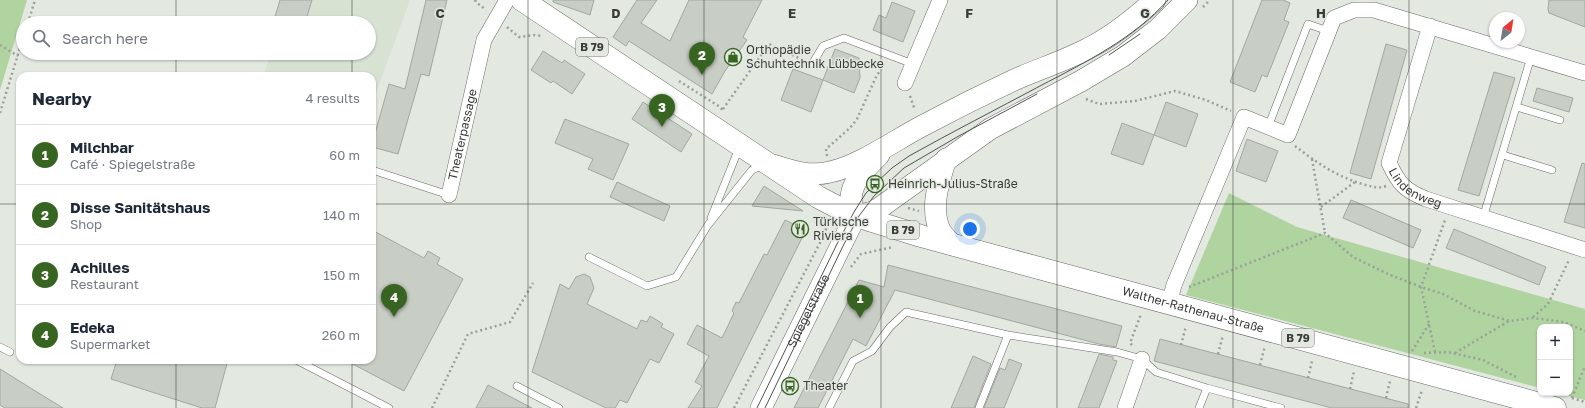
<!DOCTYPE html>
<html lang="en">
<head>
<meta charset="utf-8">
<style>
	:root { --surface:#fff; --page:#f6f6f7; --text:#1f2937; --muted:#747a83; --line:#e0e1e3; --accent:#386422 }
	body { margin:0; font-family:"Golos Text",sans-serif; background:var(--page); color:var(--text) }
	.controls { position:absolute; right:12px; bottom:12px; display:grid; overflow:hidden; border-radius:8px; box-shadow:0 1px 3px #0004 }
	.controls button { width:36px; height:36px; display:grid; place-items:center; padding:0; border:0; border-bottom:1px solid var(--line); background:var(--surface); color:var(--text); font:20px sans-serif }
	.compass { position:absolute; left:1489px; top:12px; width:36px; height:36px; border-radius:50%; background:var(--surface); box-shadow:0 1px 3px #0004; rotate:30deg }
	.you { position:absolute; left:970px; top:229px; width:14px; height:14px; margin:-10px; border:3px solid #fff; border-radius:50%; background:#1a73e8; box-shadow:0 0 0 6px #1a73e833 }
	.badge { display:grid; place-items:center; width:26px; height:26px; border-radius:50%; background:var(--accent); color:#fff; font-size:13px; font-weight:700 }
	.pin { position:absolute; translate:-50% -33px; filter:drop-shadow(0 1px 2px #0008) }
	.pin::after { content:''; position:absolute; top:21px; width:14px; height:12px; background:inherit; clip-path:polygon(0 0,100% 0,50% 100%) }
	.list { margin:0; padding:0; list-style:none }
	h2 { display:flex; justify-content:space-between; align-items:center; height:52px; margin:0; padding:0 16px; font-size:17px }
	h2 small { font-size:13px; font-weight:400; color:var(--muted) }
	.list li { display:grid; grid-template-columns:26px 1fr auto; gap:12px; align-items:center; box-sizing:border-box; height:60px; padding:0 16px; border-top:1px solid var(--line) }
	.list b { display:block; font-size:15px; white-space:nowrap }
	.list p { margin:0; font-size:13px; white-space:nowrap; color:var(--muted) }
	.list em { font-size:13px; font-style:normal; color:var(--muted) }
	.icon { flex:none; width:22px; height:22px; fill:none; stroke:currentColor; stroke-width:2; stroke-linecap:round; stroke-linejoin:round }
	.map { position:relative; flex:none; width:1585px; height:408px; overflow:hidden }
	.search { position:absolute; background:var(--surface); box-shadow:0 1px 3px #0004; left:16px; top:16px; width:360px; height:44px; display:flex; align-items:center; gap:10px; box-sizing:border-box; padding:0 14px; border-radius:22px; color:var(--muted); font-size:15px }
	.panel { position:absolute; background:var(--surface); box-shadow:0 1px 3px #0004; left:16px; top:72px; width:360px; height:292px; border-radius:12px }
	.map>svg:first-child { display:block }
	.built { fill:#d7e2d3 }
	.green { fill:#afd4a0 }
	.building { fill:#c8cec6; stroke:#a2a7a0 }
	.lines { fill:none; stroke-linecap:round; stroke-linejoin:round }
	.lane-casing { stroke:#666b64; stroke-width:8 }
	.street-casing { stroke:#666b64; stroke-width:16 }
	.secondary-casing { stroke:#666b64; stroke-width:22 }
	.primary-casing { stroke:#666b64; stroke-width:23 }
	.path { stroke:#9ba09a; stroke-width:2.5; stroke-dasharray:2 3; stroke-linecap:butt }
	.lane { stroke:#fff; stroke-width:7 }
	.street { stroke:#fff; stroke-width:15 }
	.secondary { stroke:#fff; stroke-width:21 }
	.primary { stroke:#fff; stroke-width:22 }
	.tram { stroke:#515350; stroke-width:1 }
	.grid { fill:none; stroke:#3a3c39; stroke-width:1; stroke-opacity:0.55 }
	.labels { text-anchor:middle; stroke-width:3; stroke-linejoin:round; paint-order:stroke }
	.shield { fill:#e3e9e1; stroke:#6d706b; stroke-width:1 }
	.shield-label { font-size:11px; font-weight:bold; fill:#3a3c39 }
	.poi-label { font-size:12px; fill:#3a3c39; stroke:#e3e9e1; text-anchor:start }
	.street-label { font-size:12px; fill:#3a3c39; stroke:#e3e9e1 }
	.grid-label { font-size:13px; text-anchor:middle; font-weight:bold; fill:#3a3c39; stroke:#e3e9e1; stroke-width:3; stroke-linejoin:round; paint-order:stroke }
</style>
</head>
<body>
<div class="map">
<svg width="1585" height="408" viewBox="0 0 1585 408">
	<rect width="100%" height="100%" fill="#e3e9e1"/>
	<!-- built -->
	<path class="built" d="M289,0H410L372,104V76H263L271,53H369V23H281Z"/>
	<!-- green -->
	<path class="green" d="M0,0H27L0,90Z
		M1229,193L1297,227L1585,309V400L1557,393H1570V327H1540V388L1186,295Z"/>
	<!-- building -->
	<path class="building" d="M280,0H312L305,23H282L274,20Z
		M426,0H447L429,76L421,74L398,154L372,147V144L389,84L405,89Z
		M553,0H594L590,15L553,2Z
		M637,0H657L641,23L670,41L689,0H762L743,37L747,40L725,71L712,94L629,41L626,46L613,37Z
		M1262,0H1283L1290,3L1284,20L1289,22L1267,77L1262,75L1255,92L1230,82Z
		M1549,0H1585V27L1549,13L1548,9Z
		M892,2L915,11L903,42L873,30L879,15L886,18Z
		M1386,44L1407,50L1371,179L1350,173Z
		M835,49L859,58L860,78L854,93L823,80Z
		M543,51L562,63L564,60L585,74L572,94L553,81L551,83L531,70Z
		M793,69L823,80L811,112L781,100Z
		M1494,72L1515,78L1479,196L1458,190Z
		M1537,88L1573,98L1569,112L1533,101Z
		M643,102L692,134L681,152L632,119Z
		M1166,102L1198,114L1186,147L1154,135Z
		M565,119L629,144L613,180L588,169L593,159L555,143Z
		M1122,123L1154,135L1143,165L1111,154Z
		M1247,139L1278,151L1266,182L1236,171Z
		M1582,163L1585,164V228L1564,222Z
		M617,182L670,206L664,221L610,197Z
		M764,186L803,211L752,206Z
		M1351,200L1421,230L1413,248L1343,218Z
		M785,220L806,230L717,408H688L702,386L695,382L709,356L687,344L697,325L722,338L734,313L732,311L736,302L739,303L764,254L767,255Z
		M1454,229L1546,267L1539,285L1446,248Z
		M372,230L424,258L428,251L440,258L437,264L463,279L404,391L345,360H372Z
		M888,265L1122,326L1116,347L1099,344L895,290L866,346L853,339L818,408H794L859,280L884,287Z
		M584,274L590,277L594,288L587,304L637,329L641,320L647,322L650,316L663,324L661,327L674,334L659,363L650,359L627,403L620,400L615,408H606L532,372L560,284L569,289L576,277Z
		M1160,339L1408,404V408H1332L1154,361Z
		M1099,354L1113,357V360L1117,361L1099,408H1078Z
		M973,356L991,364L974,408H951Z
		M1009,359L1022,364L1004,408H984L1000,368L1005,370Z
		M117,360H228L215,408H202L111,379Z
		M0,369L37,392L63,408H5L0,405Z
		M488,385L532,408H476Z"/>
	<g class="lines">
		<!-- lane casing -->
		<g class="lane-casing">
			<path id="lane" d="M812,64L823,46L844,38L913,64
				M1517,107L1560,120
				M1268,127L1308,24L1328,31
				M1503,155L1552,170
				M372,170L449,195
				M711,218L739,148
				M1483,218L1531,57
				M589,257L647,286L676,277L708,225L752,170L763,165
				M0,347L10,352
				M296,360L389,408
				M517,386L559,408
				M1207,388L1281,408
				M829,408L853,361L872,351L890,327L906,312L1008,335L1117,352L1142,359L1156,372L1207,388L1199,408
				M979,408L1008,335"/>
		</g>
		<!-- street casing -->
		<g class="street-casing">
			<g id="street">
				<path id="s1" d="M1430,26L1389,163C1399,184 1404,190 1426,199L1585,250"/>
				<path d="M905,83L940,0"/>
				<path id="s2" d="M449,195L484,40L507,0"/>
				<path d="M1169,304L1174,285L1244,117L1288,135L1334,18L1354,10H1374L1585,73"/>
				<path d="M1125,408L1142,359"/>
			</g>
		</g>
		<!-- secondary casing -->
		<g class="secondary-casing">
			<g id="secondary">
				<path d="M946,159C939,181 929,210 941,232C944,236 948,240 951,244"/>
				<path d="M773,165C792,171 810,177 830,172C861,165 895,140 924,125C954,109 984,94 1014,80C1038,69 1065,61 1089,48C1113,36 1135,18 1155,0"/>
				<path d="M856,215L870,213L878,209L990,129L1081,81L1123,56L1158,29L1187,0"/>
				<path d="M856,215C841,191 863,171 879,155"/>
				<path id="s3" d="M761,408L856,215"/>
			</g>
		</g>
		<!-- primary casing -->
		<g class="primary-casing">
			<g id="primary">
				<path id="s4" d="M522,0L818,197L839,208L869,220L921,236L1555,408"/>
			</g>
		</g>
		<!-- path -->
		<path class="path" d="M475,0L476,2L486,10
			M1203,7L1210,0
			M28,23L35,0
			M507,27L519,37L535,35L542,36
			M0,45L18,56
			M679,81L720,107L724,112
			M910,96L915,110
			M1086,99L1099,104L1135,101L1175,91L1206,100L1231,111
			M723,109L769,44L803,60
			M0,113L23,38
			M1295,146C1317,163 1339,178 1366,185C1374,187 1379,189 1386,186
			M827,156L826,149L850,128L857,119L876,77L884,64
			M1312,159L1325,233
			M1321,207L1355,182
			M908,208L919,211
			M851,267L861,254L893,247
			M1189,287L1325,233L1353,257L1388,274L1421,287L1443,294L1475,311L1510,321L1533,318L1564,322L1585,331
			M1533,317L1548,304L1569,260
			M1132,345L1130,343L1141,314
			M1181,345L1186,326
			M1412,351L1429,324
			M1435,352L1421,287L1445,220
			M1424,353L1448,352L1483,360L1518,378
			M1455,353L1509,321
			M1218,354L1223,335
			M1260,365L1265,346
			M1308,378L1312,361
			M1350,389L1354,371
			M1386,398L1390,381
			M1572,398L1585,366
			M1572,398L1585,402
			M432,408L468,334L510,322L533,283
			M734,408L823,237L826,229L825,221
			M1416,408L1422,390"/>
		<!-- lane -->
		<use href="#lane" class="lane"/>
		<!-- street -->
		<use href="#street" class="street"/>
		<!-- secondary -->
		<use href="#secondary" class="secondary"/>
		<!-- primary -->
		<use href="#primary" class="primary"/>
		<!-- tram -->
		<path class="tram" d="M1109,55L1140,34
			M757,408L837,244L854,212L866,193L875,184L892,168L909,156C952,132 997,109 1040,86C1086,62 1133,39 1168,0
			M765,408L843,246L859,216L874,196L904,168L957,137L1037,94"/>
	</g>
	<!-- grid -->
	<path class="grid" d="M176,0V23M352,0V23M528,0V408M704,0V408M881,0V408M1057,0V408M1233,0V408M1409,0V408M176,53V76M352,53V76M0,204H20M372,204H1585M176,360V408M352,360V408"/>
	<!-- icons -->
	<defs>
		<g id="shop-ring" transform="scale(0.9)"><circle r="9.5" fill="#e3e9e1" stroke="#386422" stroke-width="1.5"/><path d="M-5-2.5h2.3a2.7 3.5 0 0 1 5.4 0H5L5.5 6h-11ZM-1.5-2.5h3a1.5 2.3 0 0 0-3 0Z" fill="#386422"/></g>
		<g id="bus-ring" transform="scale(0.9)"><circle r="9.5" fill="#e3e9e1" stroke="#386422" stroke-width="1.5"/><path d="M-5-6H5V4H4V6H2V4H-2V6H-4V4H-5ZM-3.5-4V0h7V-4ZM-3.5 1.2v1.5H-2V1.2ZM2 1.2v1.5H3.5V1.2Z" fill="#386422"/></g>
		<g id="restaurant-ring" transform="scale(0.9)"><circle r="9.5" fill="#e3e9e1" stroke="#386422" stroke-width="1.5"/><path d="M-5-6h1v4h1v-4h1v4h1v-4h1v5L-1.5 .5V6h-2V.5L-5-1ZM5-6V6H3V1.5H1.5Q1.5-4 5-6Z" fill="#386422"/></g>
	</defs>
	<g fill-rule="evenodd">
		<use href="#shop-ring" x="733" y="57"/>
		<use href="#bus-ring" x="875" y="184"/>
		<use href="#restaurant-ring" x="800" y="229"/>
		<use href="#bus-ring" x="790" y="386"/>
	</g>
	<g class="labels">
		<!-- shield labels -->
		<g class="shield">
			<rect x="576" y="38" width="32" height="18" rx="3"/>
			<rect x="887" y="221" width="32" height="18" rx="3"/>
			<rect x="1282" y="329" width="32" height="18" rx="3"/>
		</g>
		<g class="shield-label">
			<text x="592" y="51">B 79</text>
			<text x="903" y="234">B 79</text>
			<text x="1298" y="342">B 79</text>
		</g>
		<!-- poi labels -->
		<g class="poi-label">
			<text x="746" y="54">Orthopädie<tspan x="746" dy="14">Schuhtechnik Lübbecke</tspan></text>
			<text x="888" y="188">Heinrich-Julius-Straße</text>
			<text x="813" y="226">Türkische<tspan x="813" dy="14">Riviera</tspan></text>
			<text x="803" y="390">Theater</text>
		</g>
		<!-- street labels -->
		<g class="street-label">
			<text dy="4" stroke="none"><textPath href="#s2" startOffset="62">Theaterpassage</textPath></text>
			<text dy="4" stroke="none"><textPath href="#s1" startOffset="181">Lindenweg</textPath></text>
			<text dy="4" stroke="none"><textPath href="#s4" startOffset="748">Walther-Rathenau-Straße</textPath></text>
			<text dy="4" stroke="none"><textPath href="#s3" startOffset="108">Spiegelstraße</textPath></text>
		</g>
	</g>
	<g class="grid-label">
		<text x="440" y="18">C</text>
		<text x="616" y="18">D</text>
		<text x="792" y="18">E</text>
		<text x="969" y="18">F</text>
		<text x="1145" y="18">G</text>
		<text x="1321" y="18">H</text>
	</g>
</svg>
<div class="controls">
<button>+</button>
<button>−</button>
</div>
<svg class="compass" viewBox="-18 -18 36 36"><path d="M0-13l5 13h-10z" fill="#e53935"/><path d="M0 13l5-13h-10z" fill="#747a83"/></svg>
<div class="you"></div>
<div class="pin badge" style="left:860px;top:318px">1</div>
<div class="pin badge" style="left:702px;top:75px">2</div>
<div class="pin badge" style="left:662px;top:127px">3</div>
<div class="pin badge" style="left:394px;top:317px">4</div>
<div class="search"><svg class="icon" aria-label="search" viewBox="0 0 24 24"><circle cx="10" cy="10" r="6"/><path d="M15 15l6 6"/></svg>Search here</div>
<section class="panel">
<h2>Nearby<small>4 results</small></h2>
<ul class="list">
<li><span class="badge">1</span><div><b>Milchbar</b><p>Café · Spiegelstraße</p></div><em>60 m</em></li>
<li><span class="badge">2</span><div><b>Disse Sanitätshaus</b><p>Shop</p></div><em>140 m</em></li>
<li><span class="badge">3</span><div><b>Achilles</b><p>Restaurant</p></div><em>150 m</em></li>
<li><span class="badge">4</span><div><b>Edeka</b><p>Supermarket</p></div><em>260 m</em></li>
</ul>
</section>
</div>
</body>
</html>
